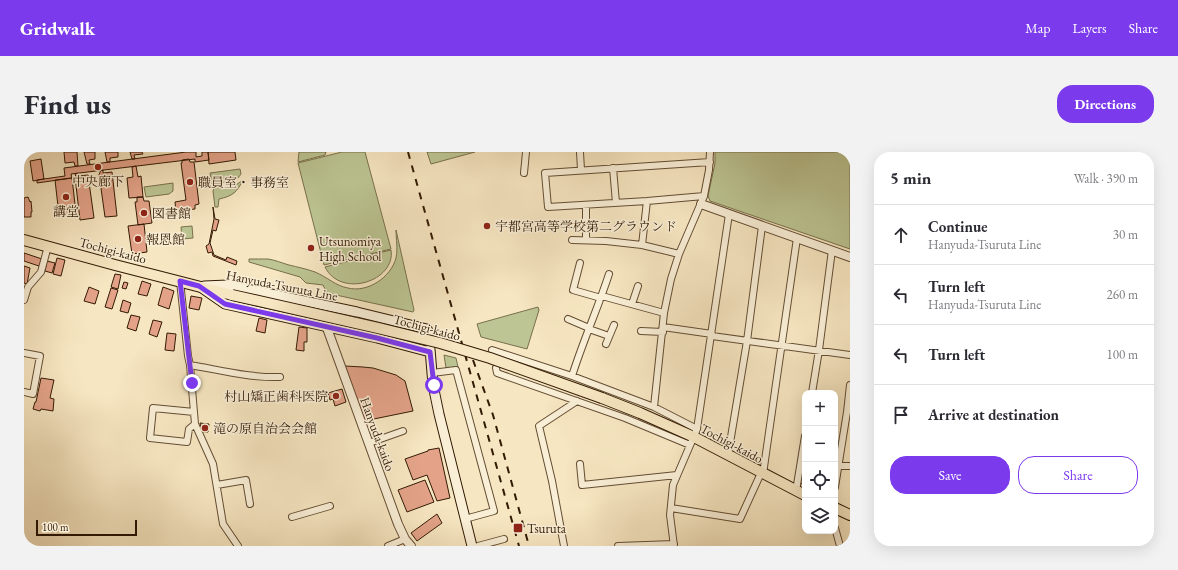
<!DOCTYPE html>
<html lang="en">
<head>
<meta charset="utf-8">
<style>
	:root { --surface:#fff; --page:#f2f2f3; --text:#2b2b33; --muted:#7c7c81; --line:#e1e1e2; --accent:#7c3aed }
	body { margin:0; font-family:"EB Garamond","Noto Serif JP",serif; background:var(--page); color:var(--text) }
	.controls { position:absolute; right:12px; bottom:12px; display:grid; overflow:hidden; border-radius:8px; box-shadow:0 4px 16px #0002 }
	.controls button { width:36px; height:36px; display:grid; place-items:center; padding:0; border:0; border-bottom:1px solid var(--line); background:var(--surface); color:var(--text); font:20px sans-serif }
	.scale { position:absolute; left:12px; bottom:10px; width:101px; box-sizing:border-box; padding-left:4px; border:2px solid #331a04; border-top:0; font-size:11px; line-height:14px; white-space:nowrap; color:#331a04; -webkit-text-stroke:3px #f9efd7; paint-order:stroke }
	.stop { position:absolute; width:12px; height:12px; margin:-9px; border:3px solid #7c3aed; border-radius:50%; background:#fff }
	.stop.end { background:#7c3aed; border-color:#fff; box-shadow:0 1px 4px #0008 }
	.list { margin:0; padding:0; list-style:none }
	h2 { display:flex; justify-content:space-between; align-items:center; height:52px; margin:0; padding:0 16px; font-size:17px }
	h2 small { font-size:13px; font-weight:400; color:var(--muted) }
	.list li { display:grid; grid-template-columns:26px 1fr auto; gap:12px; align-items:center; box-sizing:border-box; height:60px; padding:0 16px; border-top:1px solid var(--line) }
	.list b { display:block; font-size:15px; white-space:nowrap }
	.list p { margin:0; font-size:13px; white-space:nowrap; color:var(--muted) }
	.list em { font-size:13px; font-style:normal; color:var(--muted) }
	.actions { display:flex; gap:8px; padding:12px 16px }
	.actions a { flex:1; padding:9px 0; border:1px solid var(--accent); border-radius:16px; text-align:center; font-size:14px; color:var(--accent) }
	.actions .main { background:var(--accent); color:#fff }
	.icon { flex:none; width:22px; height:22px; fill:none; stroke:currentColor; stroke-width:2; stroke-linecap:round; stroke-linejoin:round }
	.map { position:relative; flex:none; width:826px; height:394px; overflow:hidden; border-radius:16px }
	header { display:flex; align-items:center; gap:24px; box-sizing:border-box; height:56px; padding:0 20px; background:var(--accent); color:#fff }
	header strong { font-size:19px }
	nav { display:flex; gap:22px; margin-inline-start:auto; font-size:14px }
	.intro { display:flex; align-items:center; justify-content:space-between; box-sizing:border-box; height:96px; padding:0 24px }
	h1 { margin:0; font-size:28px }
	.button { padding:10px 18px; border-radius:16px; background:var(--accent); color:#fff; font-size:14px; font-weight:700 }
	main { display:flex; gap:24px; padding:0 24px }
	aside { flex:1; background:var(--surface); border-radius:16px; box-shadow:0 4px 16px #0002 }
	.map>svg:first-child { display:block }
	.green { fill:#bcc593; stroke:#78704c }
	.building { fill:#e4a389; stroke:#331a04 }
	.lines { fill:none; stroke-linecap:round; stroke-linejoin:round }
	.minor-casing { stroke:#644d33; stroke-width:8 }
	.tertiary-casing { stroke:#644d33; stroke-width:10 }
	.secondary-casing { stroke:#331a04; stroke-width:11 }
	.primary-casing { stroke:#331a04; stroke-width:12 }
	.minor { stroke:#f9efd7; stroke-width:6 }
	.tertiary { stroke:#f9efd7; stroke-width:8 }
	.secondary { stroke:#f9efd7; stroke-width:9 }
	.primary { stroke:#f6e6c1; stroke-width:10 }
	.rail { stroke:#331a04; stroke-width:2; stroke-dasharray:7 7; stroke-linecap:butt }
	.primary-bridge-casing { stroke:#331a04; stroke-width:12; stroke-linecap:butt }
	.primary-bridge { stroke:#f6e6c1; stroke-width:10 }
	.route { stroke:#7c3aed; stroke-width:5 }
	.poi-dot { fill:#8f2418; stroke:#f9efd7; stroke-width:1.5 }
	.labels { text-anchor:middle; stroke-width:3; stroke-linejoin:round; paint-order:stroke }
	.poi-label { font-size:13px; fill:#331a04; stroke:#f9efd7; text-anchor:start }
	.street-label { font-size:13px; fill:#331a04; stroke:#f9efd7 }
</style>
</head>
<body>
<header>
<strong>Gridwalk</strong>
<nav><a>Map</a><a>Layers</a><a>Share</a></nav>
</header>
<div class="intro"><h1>Find us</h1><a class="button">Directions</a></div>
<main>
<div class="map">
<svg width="826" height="394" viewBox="0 0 826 394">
	<rect width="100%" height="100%" fill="#f6e6c1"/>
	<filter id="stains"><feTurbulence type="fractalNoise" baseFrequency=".005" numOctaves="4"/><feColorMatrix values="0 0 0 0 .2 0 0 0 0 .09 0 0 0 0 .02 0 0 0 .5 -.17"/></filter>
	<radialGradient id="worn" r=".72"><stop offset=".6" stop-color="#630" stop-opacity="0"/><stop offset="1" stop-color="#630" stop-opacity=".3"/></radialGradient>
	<!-- green -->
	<path class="green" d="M275,0H302L301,3L274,10Z
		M318,0H341L367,97L300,113L274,11Z
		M403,0H451L407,12Z
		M691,0H826V97L686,49L684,44L691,11Z
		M216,17L217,22L214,26L208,29L188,32L186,21Z
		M219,28C213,40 209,44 195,47L194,55H191L189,39L190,36L212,33Z
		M149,31V39L145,42L122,45L120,35Z
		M168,74L169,86L158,87L157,75Z
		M372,78L390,158L389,160L303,141L299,133L282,131L276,125L225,110V107C231,107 238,107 244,107C251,108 258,111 265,113C273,115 283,117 291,120C303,125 312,134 324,136C344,141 367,125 372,106C374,97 372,87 372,78Z
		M367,98C372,129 317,147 301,115L329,108L331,110L340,108L341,104Z
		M514,155L515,158L503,197L457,185L453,172Z
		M420,203L432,206L434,215L422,216Z"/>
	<!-- building -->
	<path class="building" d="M40,0H53L54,14H51L50,10L41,11Z
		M60,0H71V7L65,8L66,12H63Z
		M81,0H94V5L86,6V10H83Z
		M106,0H118L119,2L110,3L111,7H108Z
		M162,0H172V5L178,4V0H184L185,8L171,10V7L47,22L48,26L13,31V28L41,24L40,16Z
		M184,0H211L212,8L185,12Z
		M17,7L20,27L9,29L6,9Z
		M165,7L166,10H170L175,52L171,53V57L152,59L151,50L162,48L157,11H158V8Z
		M112,14L114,25L117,24L119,45L105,46L103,26L109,25L108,15Z
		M79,18V21L88,20L93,64L81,65L75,22L76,21V19Z
		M54,21L55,24L64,23L70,66L56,68L51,25H52L51,22Z
		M48,26L52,61L35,63L31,28Z
		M4,45L6,50L7,49L8,60H7V65H0V46Z
		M113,45H119L120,49H125L128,71L114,73L111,50H113Z
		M189,55L191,67L195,68L192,79L189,78L186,91L190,103L202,108L203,105L213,109L212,113L189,104L188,100L184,101L182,94L185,92L190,67Z
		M120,72L123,100L108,102L104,74Z
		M0,101L18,107L15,114L0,109Z
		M33,106L41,108L37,124L29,122Z
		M23,109L31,111L28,121L21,119Z
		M0,114L6,116L3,132L0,131Z
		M91,122L97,123L94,137L87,135Z
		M118,129L127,132L123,144L114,142Z
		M100,130L104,131L102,137L98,136Z
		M65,135L75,139L71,152L60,149Z
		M139,135L150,139L145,157L134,153Z
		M87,136L94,138L88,157L81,155Z
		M167,144L178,146L175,158L165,156Z
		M99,148L107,151L104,161L96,159Z
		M107,163L116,165L112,179L103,176Z
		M235,166L243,168L241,181L232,179Z
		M129,168L138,170L133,185L125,182Z
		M275,175L283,176V190H280V199L272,198Z
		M143,181L152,182L150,199L141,198Z
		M321,214L339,215L349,216L372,223L381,229L389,259L340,269Z
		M17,226L30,228L26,246L30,247L29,259L17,257L16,259L9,257L11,250H12Z
		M318,237L322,250L311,254L309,247L306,248L304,241Z
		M176,271L185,272L184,280H178Z
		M415,296L426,346L413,349L403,323L389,328L381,307L404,299V298Z
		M778,320H781V333L775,331Z
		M401,328L410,350L383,360L374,338Z
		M413,362L418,371L393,389L387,381Z"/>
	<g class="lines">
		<!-- minor casing -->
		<g class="minor-casing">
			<path id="minor" d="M556,0L557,18
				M589,16L592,51
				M500,21L502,0
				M680,44L623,49L524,55L521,21L686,10
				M562,53V88
				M548,88L582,89L618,93L655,102
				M618,93L623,49
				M556,111L549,138L577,146
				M156,129L164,204L166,213L171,272L189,312L199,372L214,394
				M578,144L640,161
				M0,148L4,135L17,120L24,94
				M608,152L614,134
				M544,167L565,176
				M639,175L688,182
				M565,177L585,184
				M617,179L639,180
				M688,184L826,203
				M582,192L590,173
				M0,201L16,204L9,242L0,240
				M469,201L468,198L548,224L630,255L673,277
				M166,213C196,218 226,226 256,225
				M472,216L473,221L601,266L666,293
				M408,221L432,218L470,359L441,367
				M548,224C559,189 574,156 585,122
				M788,241L795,198L808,98
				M630,255L640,161L647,127L655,102L680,44L685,18L686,0
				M170,260L129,256L126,286L163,290L165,277L171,272
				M345,291L379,279
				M704,303L723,189L738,74
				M556,312L558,333L653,323
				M814,314H826
				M739,322L773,86
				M193,333L222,328L226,352
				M811,335L823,260L826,233
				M772,339L781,284
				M647,356L716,367L737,321
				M268,365L306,354
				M811,376L816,394
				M364,394L381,387
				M454,394L480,387
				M540,394L528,329L515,274L553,249
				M594,394L650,392
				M650,394L646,363L649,333L673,277L705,62"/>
		</g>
		<!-- tertiary casing -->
		<g class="tertiary-casing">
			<path id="tertiary" d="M677,52L826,105
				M303,176L374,372L381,387L387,394"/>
		</g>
		<!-- secondary casing -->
		<g class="secondary-casing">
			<path id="secondary" d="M180,134L204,133L333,160L403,177L405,181
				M178,136L201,152L353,186L406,200
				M406,197L409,233L415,262L448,394"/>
		</g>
		<!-- primary casing -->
		<g class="primary-casing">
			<path id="primary" d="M0,88L91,113L208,143
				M578,246L616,261L670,285L781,343
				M811,356L826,363"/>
		</g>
		<!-- minor -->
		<use href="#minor" class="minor"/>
		<!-- tertiary -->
		<use href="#tertiary" class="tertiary"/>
		<!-- secondary -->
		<use href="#secondary" class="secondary"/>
		<!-- primary -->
		<use href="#primary" class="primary"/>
		<!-- rail -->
		<path class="rail" d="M384,0L495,394
			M449,208L469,263L505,394"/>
		<!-- primary-bridge casing -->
		<g class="primary-bridge-casing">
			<path id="primary-bridge" d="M208,143L354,176L416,191L466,206L578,246"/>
		</g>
		<!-- primary-bridge -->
		<use href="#primary-bridge" class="primary-bridge"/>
	</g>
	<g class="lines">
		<!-- route -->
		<path class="route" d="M168,231L156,129L175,134L201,152L353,186L406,200L410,233"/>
	</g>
	<!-- markers -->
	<g class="poi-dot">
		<circle cx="74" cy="15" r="4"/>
		<circle cx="166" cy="30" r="4"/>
		<circle cx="42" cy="45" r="4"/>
		<circle cx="120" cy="61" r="4"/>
		<circle cx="463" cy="74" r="4"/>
		<circle cx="114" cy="87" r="4"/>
		<circle cx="287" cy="96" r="4"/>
		<circle cx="312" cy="244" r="4"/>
		<circle cx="181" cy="276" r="4"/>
		<rect x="489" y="371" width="10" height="10" rx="2"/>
	</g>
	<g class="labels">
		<!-- poi labels -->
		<g class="poi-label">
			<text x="74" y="34" text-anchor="middle">中央廊下</text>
			<text x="174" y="35">職員室・事務室</text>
			<text x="42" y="64" text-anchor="middle">講堂</text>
			<text x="128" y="66">図書館</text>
			<text x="471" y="79">宇都宮高等学校第二グラウンド</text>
			<text x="122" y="92">報恩館</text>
			<text x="295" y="94">Utsunomiya<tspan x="295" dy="15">High School</tspan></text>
			<text x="304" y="249" text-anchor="end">村山矯正歯科医院</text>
			<text x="189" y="281">滝の原自治会会館</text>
			<text x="503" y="381">Tsuruta</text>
		</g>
		<!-- street labels -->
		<g class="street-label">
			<text transform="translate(89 98) rotate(15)" y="5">Tochigi-kaido</text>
			<text transform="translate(258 133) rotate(11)" y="5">Hanyuda-Tsuruta Line</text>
			<text transform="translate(403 175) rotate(15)" y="5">Tochigi-kaido</text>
			<text transform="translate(354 282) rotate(70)" y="5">Hanyuda-kaido</text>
			<text transform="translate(708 291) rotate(28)" y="5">Tochigi-kaido</text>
		</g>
	</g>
	<rect width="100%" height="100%" filter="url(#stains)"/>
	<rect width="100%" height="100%" fill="url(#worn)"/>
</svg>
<div class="controls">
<button>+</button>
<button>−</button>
<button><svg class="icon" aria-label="locate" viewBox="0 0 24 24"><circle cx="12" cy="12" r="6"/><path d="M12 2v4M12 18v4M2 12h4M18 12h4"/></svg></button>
<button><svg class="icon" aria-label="layers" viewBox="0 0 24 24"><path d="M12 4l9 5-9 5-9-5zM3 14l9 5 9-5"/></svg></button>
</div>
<div class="scale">100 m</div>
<div class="stop" style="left:410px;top:233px"></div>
<div class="stop end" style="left:168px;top:231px"></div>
</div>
<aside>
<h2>5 min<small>Walk · 390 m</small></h2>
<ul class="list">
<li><svg class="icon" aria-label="ahead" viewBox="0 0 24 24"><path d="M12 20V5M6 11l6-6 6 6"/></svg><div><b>Continue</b><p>Hanyuda-Tsuruta Line</p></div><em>30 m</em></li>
<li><svg class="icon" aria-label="left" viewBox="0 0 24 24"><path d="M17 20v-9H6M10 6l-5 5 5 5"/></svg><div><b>Turn left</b><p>Hanyuda-Tsuruta Line</p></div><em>260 m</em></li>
<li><svg class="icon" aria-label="left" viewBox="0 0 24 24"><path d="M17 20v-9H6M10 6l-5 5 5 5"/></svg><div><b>Turn left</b></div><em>100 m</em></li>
<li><svg class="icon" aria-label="arrive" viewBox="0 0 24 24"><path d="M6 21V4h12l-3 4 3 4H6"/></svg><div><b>Arrive at destination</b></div></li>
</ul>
<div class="actions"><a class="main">Save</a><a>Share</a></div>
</aside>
</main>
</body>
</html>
